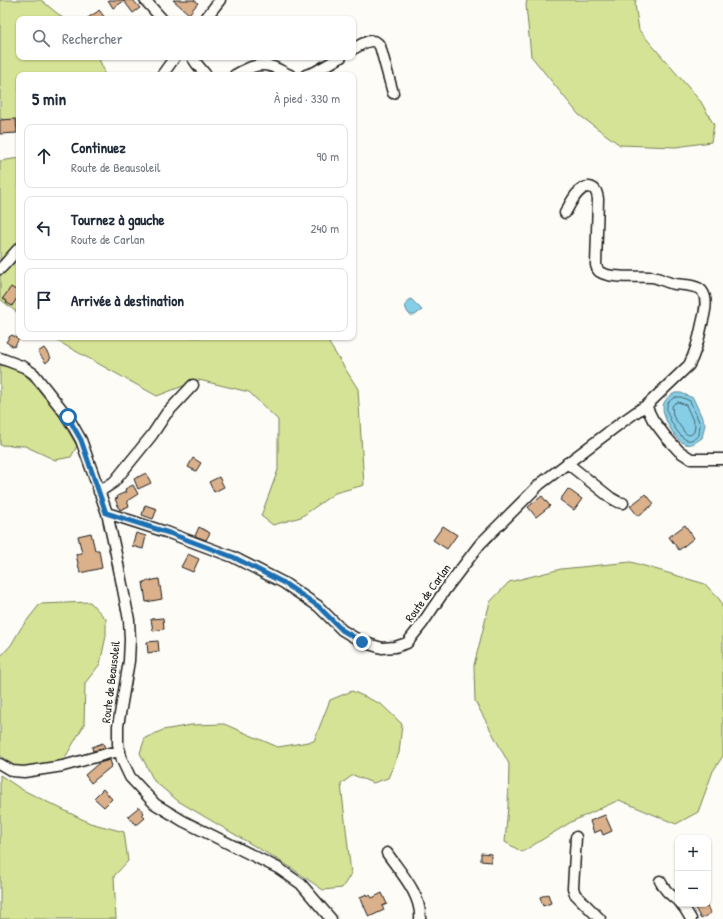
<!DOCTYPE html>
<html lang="fr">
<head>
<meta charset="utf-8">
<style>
	:root { --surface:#fff; --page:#f2f2f3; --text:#1f2937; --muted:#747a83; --line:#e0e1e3 }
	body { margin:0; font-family:"Patrick Hand",sans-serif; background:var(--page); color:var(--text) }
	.controls { position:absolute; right:12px; bottom:12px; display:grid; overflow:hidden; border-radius:8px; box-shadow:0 1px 3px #0004 }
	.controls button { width:36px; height:36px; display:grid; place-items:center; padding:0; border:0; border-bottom:1px solid var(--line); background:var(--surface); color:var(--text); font:20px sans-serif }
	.stop { position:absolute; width:12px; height:12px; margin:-9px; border:3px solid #1f6fb2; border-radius:50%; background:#fff }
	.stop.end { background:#1f6fb2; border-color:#fff; box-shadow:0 1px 4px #0008 }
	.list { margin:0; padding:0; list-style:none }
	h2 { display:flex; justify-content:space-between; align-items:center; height:52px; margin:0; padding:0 16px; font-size:17px }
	h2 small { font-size:13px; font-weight:400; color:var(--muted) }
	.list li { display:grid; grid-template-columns:26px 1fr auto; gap:12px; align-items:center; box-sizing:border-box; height:64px; margin:0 8px 8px; padding:0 8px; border:1px solid var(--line); border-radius:8px }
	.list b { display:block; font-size:15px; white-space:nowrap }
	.list p { margin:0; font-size:13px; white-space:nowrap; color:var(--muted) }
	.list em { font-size:13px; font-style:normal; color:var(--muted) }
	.icon { flex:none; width:22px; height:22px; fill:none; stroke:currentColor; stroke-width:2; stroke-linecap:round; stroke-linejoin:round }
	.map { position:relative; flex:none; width:723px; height:919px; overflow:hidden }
	.search { position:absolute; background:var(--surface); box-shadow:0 1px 3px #0004; left:16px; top:16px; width:340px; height:44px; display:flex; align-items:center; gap:10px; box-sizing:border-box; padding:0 14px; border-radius:8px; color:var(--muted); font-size:15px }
	.panel { position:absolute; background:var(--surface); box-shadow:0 1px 3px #0004; left:16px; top:72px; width:340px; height:268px; border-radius:8px }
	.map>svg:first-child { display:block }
	.green { fill:#d5e396; stroke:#788059 }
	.water { fill:#85cee6; stroke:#5b8795 }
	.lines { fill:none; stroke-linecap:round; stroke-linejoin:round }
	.shore { stroke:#46636d; stroke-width:1 }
	.building { fill:#dbb18c; stroke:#1c1c1c }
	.minor-casing { stroke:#1c1c1c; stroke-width:13 }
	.minor { stroke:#fdfcf7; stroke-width:10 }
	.route { stroke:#1f6fb2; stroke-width:5 }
	.labels { text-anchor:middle; stroke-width:4; stroke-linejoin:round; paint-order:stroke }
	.street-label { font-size:12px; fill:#1c1c1c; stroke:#fdfcf7 }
</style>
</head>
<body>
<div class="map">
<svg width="723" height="919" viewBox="0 0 723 919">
	<rect width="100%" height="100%" fill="#fdfcf7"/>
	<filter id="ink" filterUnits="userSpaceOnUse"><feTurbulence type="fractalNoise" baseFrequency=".025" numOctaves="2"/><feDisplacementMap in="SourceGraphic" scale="8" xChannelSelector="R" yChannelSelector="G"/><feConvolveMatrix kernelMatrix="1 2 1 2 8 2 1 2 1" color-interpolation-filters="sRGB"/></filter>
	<g filter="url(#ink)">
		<!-- green -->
		<path class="green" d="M0,0H41L64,19H19V57H98L104,70V75H19V127L0,118Z
			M527,0H636L635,4L639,30L701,102L714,125L711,142L676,147L620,145L579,115L531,56L526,5Z
			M19,158V263L16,267L19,270V314L0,299V161Z
			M50,337H325L358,389L364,485L335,493L301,517L273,525L261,516L278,470V420L249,392L199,380L157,396Z
			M0,365L21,370L55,409L77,446L71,457L55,460L25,446L0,445Z
			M631,562L705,584L720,600L723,609V756L713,771L698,812L676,824L619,800L571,822L522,852L505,842L508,806L509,764L475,701L474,665L490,602L509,582L561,569Z
			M90,602L106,619V636L100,664L85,683L84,725L60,766L41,774L12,766L0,755V657L11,645L21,628L40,604Z
			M352,691L381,704L402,724L399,753L388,778L373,783L353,775L341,784L351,874L342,888L323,890L290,867L178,801L154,781L140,753L145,738L163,730L191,725L224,724L278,747L314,741L330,700Z
			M0,775L21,789L90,823L124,832L128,861L114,876L116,919H0Z"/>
		<!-- water -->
		<path class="water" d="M411,299L422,310L415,315H410C405,310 403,303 411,299Z
			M675,393H681L693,398L705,424L702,438C697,441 692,446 686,444C675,441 659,413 664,403C666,398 671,395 675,393Z"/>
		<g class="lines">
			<!-- shore -->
			<path class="shore" d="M676,397H681L690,401L700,424L699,435C695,438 692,441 687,440C679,438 665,414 667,406C668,401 672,399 676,397Z
				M678,402L686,405L695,425L694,432C691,435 689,436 685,433L673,416L672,406L674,404Z"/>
		</g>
		<!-- building -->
		<path class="building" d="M108,0H133L140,8L133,13L124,1L113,8Z
			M173,0H194L198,3L189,14Z
			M99,10L106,19H86L97,12Z
			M16,119L17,133L0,134V120Z
			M11,287L19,292V295L12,306L6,302L7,301L3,298Z
			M12,335L19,339L14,347L6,342L10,336H11Z
			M44,348L51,358L46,363L38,352Z
			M193,458L201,463L196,471L188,467Z
			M146,473L151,483L138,489L134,479Z
			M219,477L224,487L214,492L209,482Z
			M133,485L138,494L127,501L129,506L120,510L115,499L118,498L117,496L126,492L125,489Z
			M568,489L582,499L574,510L560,500Z
			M646,494L654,504L638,516L630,506Z
			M542,496L550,506L536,517L528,507Z
			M145,505L157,509L153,519L142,515Z
			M685,525L694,538L679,550L669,537Z
			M443,526L457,535L447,549L433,540Z
			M199,527L210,533L206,540L195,536Z
			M91,533L95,550H99L102,568L80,573L76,554L82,553L78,536Z
			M136,533L146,536L143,549L132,546Z
			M188,554L199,559L193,572L181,567Z
			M159,579L162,599L146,602L143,582Z
			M163,618L164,629L153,631L151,619Z
			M158,641L159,651L148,653L147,642Z
			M103,743L105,748L93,751L92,747Z
			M110,760L112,766L91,783L85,775L99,763Z
			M103,789L112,799L104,807L94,798Z
			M139,807L144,813L142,815L145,818L138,824H135L128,816Z
			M605,815L612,831L603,835L601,830L594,833L590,821Z
			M481,853L491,854V862L481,861Z
			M382,893L387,904L382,906L384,910L369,917L360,897L367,894L368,896L370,895L372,898Z
			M548,894L551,903L543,906L540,897Z
			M703,904H705L711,913L701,919L695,908Z"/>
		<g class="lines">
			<!-- minor casing -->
			<g class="minor-casing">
				<path id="minor" d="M145,0L162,19
					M205,19L220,0
					M353,49C361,45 373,35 380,46L393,93
					M192,57L196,63L206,75
					M162,75L175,57
					M235,75C246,69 260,61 273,67C279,69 284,73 290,75
					M306,75L315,72L341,57
					M565,213C570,205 577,187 589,187C596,188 597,193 598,199L596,265C597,268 597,270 600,272C610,279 640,276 652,277C660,278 667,283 675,284C683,285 697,285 702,291C709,300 704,315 702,324C699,339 696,352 689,365L646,406
					M0,269L4,265L19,248
					M0,358L24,367L34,374L68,417L81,440L107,513L116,554L129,620L130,640L129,661L118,726V744L122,760L130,777L155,804L183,821L278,868L301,884L331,919
					M567,463L611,498L618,502L623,503
					M99,492L114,482L152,435L166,414L193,385
					M107,513L169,533L233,557L284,583L318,606L342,630L362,642L382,648L395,647L407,643L422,624L445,590L480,544L540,484L622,422L642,408L646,406L653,420L666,437L679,451L691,459H723
					M0,764L12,771L24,772L63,766L110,753L120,751
					M576,837L573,888L575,894L600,919
					M387,853C400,872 422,895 420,919
					M660,881C666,892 669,893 678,901
					M681,904L685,909L691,919"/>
			</g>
			<!-- minor -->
			<use href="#minor" class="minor"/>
		</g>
	</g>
	<g class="lines" filter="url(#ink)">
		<!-- route -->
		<path class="route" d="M68,417L81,440L106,513L169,533L233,557L284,583L318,606L342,630L362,642"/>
	</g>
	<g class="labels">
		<!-- street labels -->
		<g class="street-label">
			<text transform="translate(428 593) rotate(-54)" y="4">Route de Carlan</text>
			<text transform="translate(111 682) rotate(-83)" y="4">Route de Beausoleil</text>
		</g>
	</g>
</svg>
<div class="controls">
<button>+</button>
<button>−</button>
</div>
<div class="stop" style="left:68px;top:417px"></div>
<div class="stop end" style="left:362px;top:642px"></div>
<div class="search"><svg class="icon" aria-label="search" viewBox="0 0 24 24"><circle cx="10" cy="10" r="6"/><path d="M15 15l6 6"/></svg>Rechercher</div>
<section class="panel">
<h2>5 min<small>À pied · 330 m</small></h2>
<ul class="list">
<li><svg class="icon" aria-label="ahead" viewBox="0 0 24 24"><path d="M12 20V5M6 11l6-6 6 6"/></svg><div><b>Continuez</b><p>Route de Beausoleil</p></div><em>90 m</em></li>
<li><svg class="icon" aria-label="left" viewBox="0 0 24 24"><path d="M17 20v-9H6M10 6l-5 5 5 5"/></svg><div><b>Tournez à gauche</b><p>Route de Carlan</p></div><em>240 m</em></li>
<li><svg class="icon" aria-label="arrive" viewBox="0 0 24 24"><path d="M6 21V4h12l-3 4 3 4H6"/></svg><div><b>Arrivée à destination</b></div></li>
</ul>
</section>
</div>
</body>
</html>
